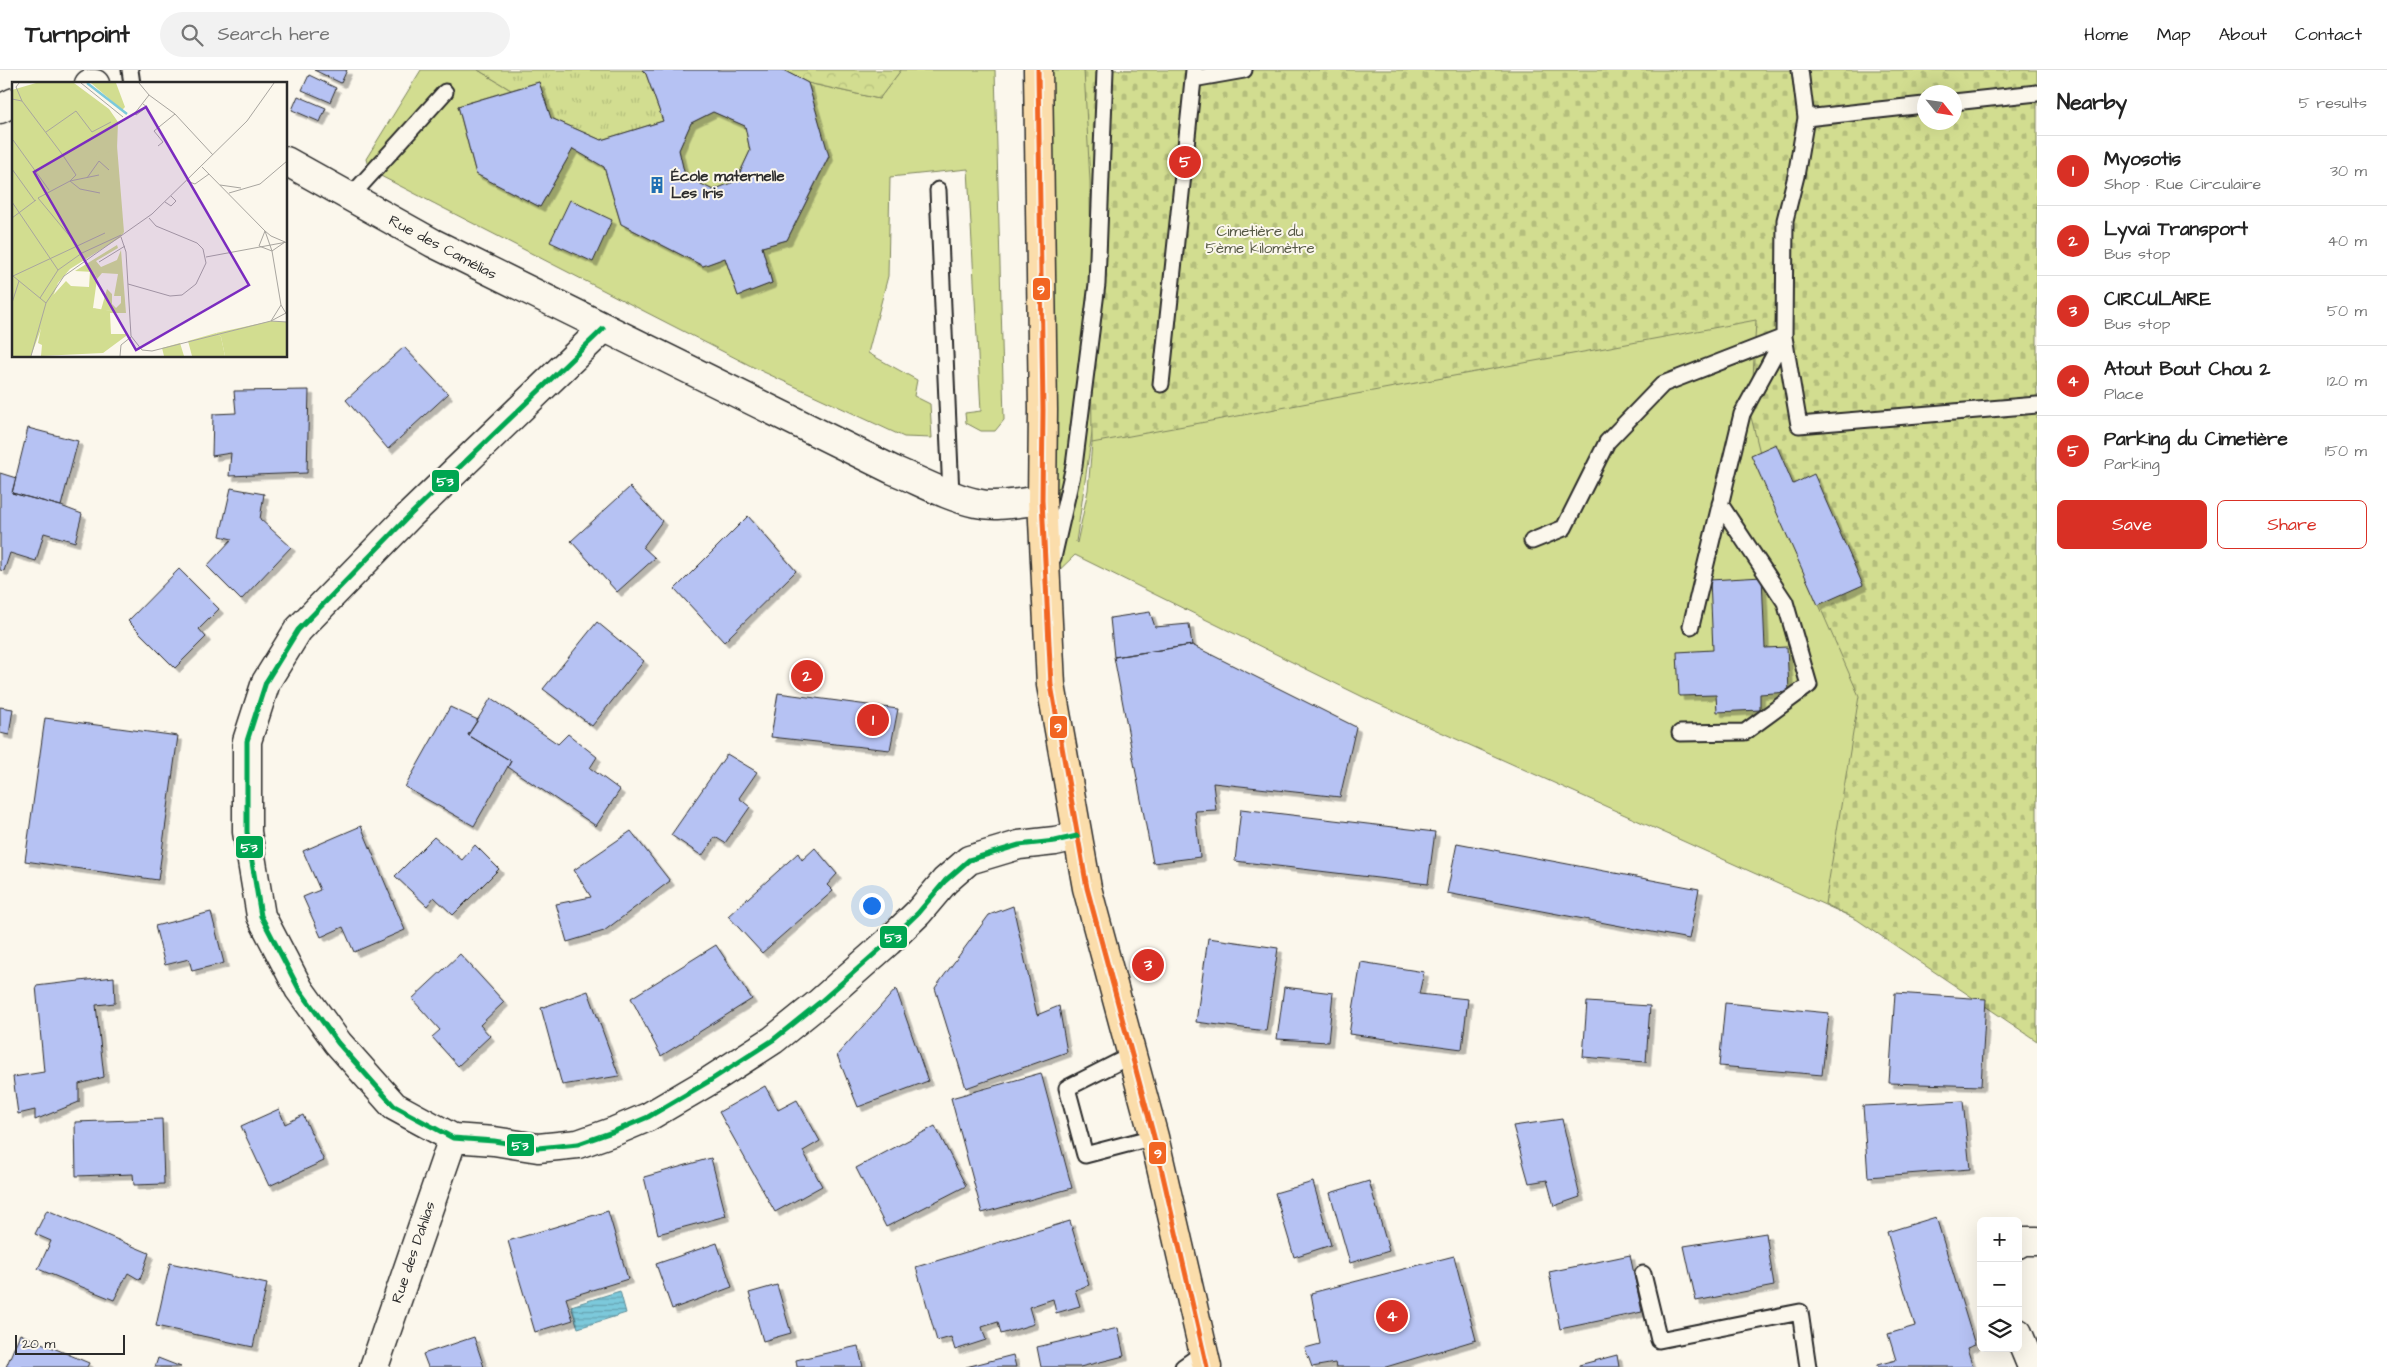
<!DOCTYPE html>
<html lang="en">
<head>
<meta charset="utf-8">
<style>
	:root { --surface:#fff; --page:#f2f2f2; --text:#222; --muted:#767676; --line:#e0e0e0; --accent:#d93025 }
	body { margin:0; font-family:"Architects Daughter",sans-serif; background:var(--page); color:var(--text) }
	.controls { position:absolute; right:15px; bottom:15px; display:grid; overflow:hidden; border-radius:8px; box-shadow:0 5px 20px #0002 }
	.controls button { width:45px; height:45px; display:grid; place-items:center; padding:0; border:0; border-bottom:1px solid var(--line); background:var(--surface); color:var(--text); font:25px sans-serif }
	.compass { position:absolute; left:1917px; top:15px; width:45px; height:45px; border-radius:50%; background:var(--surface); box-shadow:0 5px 20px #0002; rotate:120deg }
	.scale { position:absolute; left:15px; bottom:12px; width:110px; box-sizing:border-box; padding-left:5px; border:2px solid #2b2b2b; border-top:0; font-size:14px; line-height:18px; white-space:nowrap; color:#2b2b2b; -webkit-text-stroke:4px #fbf7ec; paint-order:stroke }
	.you { position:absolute; left:871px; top:835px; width:18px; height:18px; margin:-12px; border:4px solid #fff; border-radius:50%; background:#1a73e8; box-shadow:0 0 0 8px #1a73e833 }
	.badge { display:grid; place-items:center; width:32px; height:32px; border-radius:50%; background:var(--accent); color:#fff; font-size:16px; font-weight:700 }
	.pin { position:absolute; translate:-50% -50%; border:2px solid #fff; box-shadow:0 1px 5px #0006 }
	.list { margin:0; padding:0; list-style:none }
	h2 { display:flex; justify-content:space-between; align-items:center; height:65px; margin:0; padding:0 20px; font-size:21px }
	h2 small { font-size:16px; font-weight:400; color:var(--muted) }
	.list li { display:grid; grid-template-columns:32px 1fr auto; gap:15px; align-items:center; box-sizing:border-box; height:70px; padding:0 20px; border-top:1px solid var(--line) }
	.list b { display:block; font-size:19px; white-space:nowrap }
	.list p { margin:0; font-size:16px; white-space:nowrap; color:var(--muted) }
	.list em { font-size:16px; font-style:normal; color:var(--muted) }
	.actions { display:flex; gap:10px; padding:15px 20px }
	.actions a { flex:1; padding:11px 0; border:1px solid var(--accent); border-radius:8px; text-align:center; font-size:18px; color:var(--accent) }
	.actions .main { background:var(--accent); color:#fff }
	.icon { flex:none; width:28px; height:28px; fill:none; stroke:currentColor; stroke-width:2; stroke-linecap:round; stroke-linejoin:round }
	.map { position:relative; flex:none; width:2037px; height:1297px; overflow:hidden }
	header { display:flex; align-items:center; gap:30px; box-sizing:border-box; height:70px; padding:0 25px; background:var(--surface); border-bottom:1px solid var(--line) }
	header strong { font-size:24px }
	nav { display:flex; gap:28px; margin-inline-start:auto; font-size:18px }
	.search { width:350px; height:45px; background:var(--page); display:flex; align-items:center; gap:12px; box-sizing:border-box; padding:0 18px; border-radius:28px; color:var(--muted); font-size:19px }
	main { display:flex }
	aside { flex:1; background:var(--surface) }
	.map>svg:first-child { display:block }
	.grass { fill:#d2dd90; stroke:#7e845e; fill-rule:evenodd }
	.forest { fill:url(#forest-crowns); stroke:#7e845e }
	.cemetery { fill:url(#cemetery-stones); stroke:#7e845e; fill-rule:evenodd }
	.park { fill:url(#park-tufts); stroke:#7e845e }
	.water { fill:url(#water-rules); stroke:#5c8a95 }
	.building { fill:#b6c2f3; stroke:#2b2b2b; fill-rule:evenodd; filter:url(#shadow) }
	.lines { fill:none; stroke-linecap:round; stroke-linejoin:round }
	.lane-casing { stroke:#2b2b2b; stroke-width:19 }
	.street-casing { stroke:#2b2b2b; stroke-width:31 }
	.primary-casing { stroke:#2b2b2b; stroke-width:31 }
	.lane { stroke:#fbf7ec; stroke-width:15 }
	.street { stroke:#fbf7ec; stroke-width:28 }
	.primary { stroke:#fbddab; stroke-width:28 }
	.bus-1-casing { stroke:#fbf7ec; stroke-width:9 }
	.bus-2-casing { stroke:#fbf7ec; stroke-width:9 }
	.bus-1 { stroke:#f26522; stroke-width:5 }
	.bus-2 { stroke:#00a651; stroke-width:5 }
	.labels { text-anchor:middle; stroke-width:4; stroke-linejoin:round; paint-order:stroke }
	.poi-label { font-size:15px; font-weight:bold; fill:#2b2b2b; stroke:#fbf7ec; text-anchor:start }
	.park-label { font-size:15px; fill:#555844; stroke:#fbf7ec }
	.street-label { font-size:15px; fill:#2b2b2b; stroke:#fbf7ec }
	.inset-river { fill:none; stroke:#7cc9db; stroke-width:2.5 }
	.inset-road { fill:none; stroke:#a8a59f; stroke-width:1 }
	.view { fill:#7b2cbf; fill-opacity:0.15; stroke:#7b2cbf; stroke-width:2.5 }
	.inset-edge { fill:none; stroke:#2b2b2b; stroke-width:2.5 }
	.line-badge { stroke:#fbf7ec; stroke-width:2 }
	.badge-label { font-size:14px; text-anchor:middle; font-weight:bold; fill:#fff }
</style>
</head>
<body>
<header>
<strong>Turnpoint</strong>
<div class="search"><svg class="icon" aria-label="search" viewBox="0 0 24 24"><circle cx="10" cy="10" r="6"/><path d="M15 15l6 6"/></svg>Search here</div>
<nav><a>Home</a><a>Map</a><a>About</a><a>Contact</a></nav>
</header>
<main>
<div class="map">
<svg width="2037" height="1297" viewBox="0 0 2037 1297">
	<defs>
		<pattern id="forest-crowns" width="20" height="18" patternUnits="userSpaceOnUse" patternTransform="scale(1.25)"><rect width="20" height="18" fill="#d2dd90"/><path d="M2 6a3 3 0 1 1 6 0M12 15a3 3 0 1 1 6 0" fill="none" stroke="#b4be7c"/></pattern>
		<pattern id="cemetery-stones" width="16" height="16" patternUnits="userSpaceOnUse" patternTransform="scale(1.25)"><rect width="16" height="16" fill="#d2dd90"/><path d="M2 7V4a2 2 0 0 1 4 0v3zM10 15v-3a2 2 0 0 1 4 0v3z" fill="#b4be7c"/></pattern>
		<pattern id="park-tufts" width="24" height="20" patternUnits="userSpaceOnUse" patternTransform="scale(1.25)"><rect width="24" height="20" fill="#d2dd90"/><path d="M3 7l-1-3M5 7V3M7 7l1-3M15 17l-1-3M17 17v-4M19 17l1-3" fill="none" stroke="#b4be7c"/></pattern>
		<pattern id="water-rules" width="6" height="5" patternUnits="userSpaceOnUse" patternTransform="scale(1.25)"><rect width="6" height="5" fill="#7cc9db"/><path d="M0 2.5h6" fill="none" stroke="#66a3b2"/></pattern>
		<filter id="shadow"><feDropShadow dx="4.5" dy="4.5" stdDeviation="0" flood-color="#0004"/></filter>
	</defs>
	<rect width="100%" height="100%" fill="#fbf7ec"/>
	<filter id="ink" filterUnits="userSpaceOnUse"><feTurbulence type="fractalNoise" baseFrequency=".02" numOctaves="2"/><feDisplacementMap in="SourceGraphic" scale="10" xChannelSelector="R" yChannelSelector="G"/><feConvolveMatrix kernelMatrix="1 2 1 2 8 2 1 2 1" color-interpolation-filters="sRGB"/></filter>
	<g filter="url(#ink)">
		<!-- grass -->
		<path class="grass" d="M421,0H478L511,20L458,36L476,104L540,137L573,79L604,97L621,154L703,196L725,188L738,226L772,213L762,177L787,170L829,87L808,13L879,29L901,0H995L1004,350L995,361H981L966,353L965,343L981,341L968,99L890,107L888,206L868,283L917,310L914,326L930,334L932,368L904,367L753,297L369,100L366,89Z
			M1038,0H1131L1745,114L1896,378L1856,849L1363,627L1075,485L1048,511ZM1094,350L1088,420L1077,473L1076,472Z
			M713,42L745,56L750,81L736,111L713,120L685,106L679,80L691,53Z"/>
		<!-- forest -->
		<path class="forest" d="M783,0H901L879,29L808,13Z"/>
		<!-- cemetery -->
		<path class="cemetery" d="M1084,0H2037V971L1856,849L1825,834L1859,626L1770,423L1751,347L1756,250L1092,373L1090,111ZM1924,22H1954V52H1924Z"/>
		<!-- park -->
		<path class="park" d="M478,0H642L646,4L663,51L601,70L551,48L539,12L511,20Z"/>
		<!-- water -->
		<path class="water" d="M620,1221L626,1243L578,1258L571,1236Z"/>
		<!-- building -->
		<path class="building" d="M314,0H347L341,13Z
			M642,0H783L808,13L829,86L787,170L762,177L772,213L738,226L725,188L703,196L621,154L604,97L573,79L540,137L476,104L458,36L539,12L551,48L601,70L663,51L646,4ZM713,42L745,56L750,81L736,111L713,120L685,106L679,80L691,53Z
			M309,5L336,18L330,32L302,20Z
			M298,26L326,38L320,52L292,40Z
			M570,130L612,150L593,192L550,172Z
			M404,277L448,324L388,379L346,330Z
			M309,320L307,403L229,406L231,383L212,386L213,344L236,343L234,321Z
			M28,358L78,371L61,436L12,423Z
			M1776,374L1793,414L1814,404L1863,515L1818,535L1751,385Z
			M0,403L16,408L12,423L61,436L82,444L75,472L44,463L36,491L10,483L4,501L0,500Z
			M630,417L662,451L643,477L655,488L617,522L571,471Z
			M231,418L264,424L260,449L291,477L241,530L207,496L232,469L220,466Z
			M748,446L796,501L724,572L675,519Z
			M179,499L219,539L199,559L206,567L175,598L128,551Z
			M1762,507L1765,578L1787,577L1789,622L1760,624V640L1717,642L1716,625L1679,626L1677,582L1713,580L1710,510Z
			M1150,542L1155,557L1189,554L1192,575L1114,587L1110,548Z
			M597,552L644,591L592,656L543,619Z
			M1192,575L1356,657L1340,727L1213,713L1216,740L1195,741L1200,787L1153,793L1114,587Z
			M778,623L898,639L890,680L771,667Z
			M491,628L558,674L568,664L597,687L590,698L620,720L596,756L508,697L511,691L468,665Z
			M0,637L13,639L9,665L0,663Z
			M450,637L478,650L468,665L511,691L474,756L405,717Z
			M45,648L178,666L158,810L25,791Z
			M727,684L757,702L739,728L750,737L725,773L715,767L702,786L671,765Z
			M1241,739L1435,762L1428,814L1235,791Z
			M361,756L405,860L354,882L343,857L321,867L303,827L320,820L303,781Z
			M631,761L670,811L604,861L567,872L556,834L591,827L574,800Z
			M434,767L462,790L475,775L499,799L453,845L434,827L427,836L395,806Z
			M1457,773L1699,819L1689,869L1447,823Z
			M815,778L837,804L827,815L833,821L762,883L728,846L798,783L802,790Z
			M1013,836L1037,945L1059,936L1067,982L966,1018L935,918L989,845Z
			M211,842L224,893L192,901L189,889L165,895L155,856Z
			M1208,868L1278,878L1266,961L1196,952Z
			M716,875L752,929L661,986L631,928Z
			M460,884L504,932L480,955L490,966L458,996L432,967L440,960L412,929Z
			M1361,892L1424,902L1419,924L1468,929L1462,979L1349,964Z
			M114,907L115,933L96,935L104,1007L79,1014V1032L35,1050V1040L18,1044L13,1007L44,1002L36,916Z
			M1284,917L1333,923L1328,972L1277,969Z
			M896,919L928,1011L858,1037L837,985Z
			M588,921L619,1006L562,1015L541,938Z
			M1895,923L1986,929L1981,1016L1889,1013Z
			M1587,932L1650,936L1646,992L1583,987Z
			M1725,933L1829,943L1822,1005L1719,996Z
			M1041,1003L1072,1118L982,1143L951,1028Z
			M765,1016L778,1040L797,1030L820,1071L803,1081L822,1116L775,1142L719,1042Z
			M1963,1031L1970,1099L1868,1107L1863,1036Z
			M279,1039L285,1054L303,1045L324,1091L269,1116L241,1056Z
			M162,1049L164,1114L134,1115L133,1104L76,1106L75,1052Z
			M1562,1049L1580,1127L1554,1136L1547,1110L1529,1113L1513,1056Z
			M935,1056L966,1116L886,1157L856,1098Z
			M711,1088L726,1146L658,1164L644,1107Z
			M1369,1111L1389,1181L1350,1193L1330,1123Z
			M1313,1112L1331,1175L1294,1187L1275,1123Z
			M47,1140L149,1183L140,1210L128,1203L114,1230L38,1199L51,1171L35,1164Z
			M608,1141L628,1209L566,1228L573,1250L535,1262L508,1171Z
			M1936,1147L1975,1275L1967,1278L1973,1297H1877V1295L1896,1290L1888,1264L1915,1256L1887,1162Z
			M1070,1151L1089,1215L1075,1220L1080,1236L1056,1243L1053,1229L1029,1237L1034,1254L1001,1264L998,1252L982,1257L986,1270L955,1280L951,1267L937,1271L916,1197Z
			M1766,1163L1774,1216L1696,1231L1684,1176Z
			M717,1173L732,1217L672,1239L656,1194Z
			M1630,1185L1642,1242L1560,1259L1549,1202Z
			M1454,1186L1476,1270L1386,1297H1336L1335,1293L1312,1297L1305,1278L1320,1274L1311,1223Z
			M170,1193L267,1214L253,1277L156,1256Z
			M777,1215L791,1263L763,1271L749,1223Z
			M1118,1258L1124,1286L1080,1297H1041L1037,1277Z
			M20,1264L89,1293L87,1297H6Z
			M474,1267L484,1297H428L423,1284Z
			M858,1276L863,1297H797L796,1290Z
			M1013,1285L1016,1297H966Z
			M1617,1285L1619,1297H1579V1295Z
			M158,1288L181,1297H155Z"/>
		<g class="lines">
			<!-- lane casing -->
			<g class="lane-casing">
				<path id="lane" d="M130,0L132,14
					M1193,9L1244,0
					M1954,32L2037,23
					M1806,48L1924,35
					M938,120L951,425
					M351,126L445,22
					M1161,314L1194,0
					M1532,471L1564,458L1607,372L1663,314L1784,267L1799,355L2037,335
					M1053,488L1074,396L1097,214L1105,0
					M1691,556L1742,344L1784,267L1785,150L1796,106L1806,48L1800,0
					M1680,663L1745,662L1809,615L1785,532L1720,434
					M1132,985L1067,1018L1085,1085L1154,1067
					M1643,1204L1659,1270L1800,1242L1808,1297
					M1183,1297L1203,1283"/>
			</g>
			<!-- street casing -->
			<g class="street-casing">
				<path id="street" d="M89,14H95
					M0,39L14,32
					M286,91L433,173L893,400C920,411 948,427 976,433C997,438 1021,432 1042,430
					M603,259L411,444L298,560L266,612L247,671V762L261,846L299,919L338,973L394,1036L453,1068L494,1071L538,1078L578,1074L615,1061L648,1047L711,1010L773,970L819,933L888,872L918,843L945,811L969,790L1019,775L1055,771L1077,766
					M2018,1174L2022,1171H2037
					M2018,1263L2032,1297
					M374,1297L453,1068"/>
			</g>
			<!-- primary casing -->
			<g class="primary-casing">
				<path id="primary" d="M1038,0L1043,340L1042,430L1051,615L1087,818L1154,1067L1207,1297"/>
			</g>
			<!-- lane -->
			<use href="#lane" class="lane"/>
			<!-- street -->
			<use href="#street" class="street"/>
			<!-- primary -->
			<use href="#primary" class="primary"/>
			<!-- bus-1 casing -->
			<g class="bus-1-casing">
				<path id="bus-1" d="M1038,0L1043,340L1042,430L1051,615L1087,818L1154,1067L1207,1297"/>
			</g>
			<!-- bus-2 casing -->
			<g class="bus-2-casing">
				<path id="bus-2" d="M603,259L411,444L298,560L266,612L247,671V762L261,846L299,919L338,973L394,1036L453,1068L494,1071L538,1078L578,1074L615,1061L648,1047L711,1010L773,970L819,933L888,872L918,843L945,811L969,790L1019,775L1055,771L1077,766"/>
			</g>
			<!-- bus-1 -->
			<use href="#bus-1" class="bus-1"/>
			<!-- bus-2 -->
			<use href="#bus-2" class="bus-2"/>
		</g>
	</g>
	<!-- icons -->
	<defs>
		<g id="building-bare" transform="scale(1.35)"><path d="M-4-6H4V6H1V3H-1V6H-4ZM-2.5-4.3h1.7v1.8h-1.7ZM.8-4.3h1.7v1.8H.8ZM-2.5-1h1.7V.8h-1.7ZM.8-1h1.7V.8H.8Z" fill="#1f6fb2" stroke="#fbf7ec" stroke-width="2.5" paint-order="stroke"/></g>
	</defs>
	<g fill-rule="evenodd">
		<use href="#building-bare" x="657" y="115"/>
	</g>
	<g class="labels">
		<!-- poi labels -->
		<g class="poi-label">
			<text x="671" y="111">École maternelle<tspan x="671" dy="17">Les Iris</tspan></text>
		</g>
		<!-- park labels -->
		<g class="park-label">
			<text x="1260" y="166">Cimetière du<tspan x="1260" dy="17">5ème kilomètre</tspan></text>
		</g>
		<!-- street labels -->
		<g class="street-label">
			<text transform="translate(443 177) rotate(28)" y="5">Rue des Camélias</text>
			<text transform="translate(413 1182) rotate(-71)" y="5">Rue des Dahlias</text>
		</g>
	</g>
	<!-- overview -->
	<g transform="translate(12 12)">
		<rect width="275" height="275" fill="#fbf7ec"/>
		<path d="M105,64L112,150L109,155L58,187L46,201L19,274H0V197L62,84ZM105,163L106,166L84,179L89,185L105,178L109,168L114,231H89L81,226L100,229V222L104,226L109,221V214H102L106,192L90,191L85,197L82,190L63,189ZM259,239L275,240V274H213L209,255L204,251Z" fill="#d2dd90"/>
		<path d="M78,189L82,190L85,197L81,226L98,231L99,252H114V254L91,271L29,274L30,263L26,261L34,221L54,199L59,204L77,205Z" fill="#d2dd90"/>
		<path d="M204,251L209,255L213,274H180L176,259ZM168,261L172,274H152L150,266Z" fill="#d2dd90"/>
		<path d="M24,1H62L97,27L106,40L105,67L85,74L72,93L58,102L102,154L60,180L47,193L33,218L19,264L0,257V8Z" fill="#d2dd90"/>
		<path d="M79,1H104L113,25L110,28ZM95,207L100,212V229L89,228Z" fill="#d2dd90"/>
		<path class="inset-river" d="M75,1L115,32"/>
		<path class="inset-road" d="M7,1L4,5L10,19M69,1L111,35M127,1L137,13L163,32L201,73M0,17L10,19L50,72L64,93L58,99L68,107L88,111M131,22L135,25L124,33L123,31L137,13M34,50L64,29L80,50L99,40M1,58L37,108M146,64L151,60L142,49L163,32M190,85L253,149L260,169L269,223L275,233M0,87L23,119M75,96L87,79L97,88M175,99L183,102L197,92M208,103L229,106M217,111L248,102L275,79M0,120L46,188L28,216M153,120L159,124L164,119L159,114M0,136L24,118M253,149L259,154L273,160L260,169L247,164ZM109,155L114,170L119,254L130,268L140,269L259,239L274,231M65,163L26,116L58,99L87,93M194,175L275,160M87,180L113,164M46,188L70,171L109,153M116,202L158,214L170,213L184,202L194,181L191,167L185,161L144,144L137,136M0,221L7,199M34,221L1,194L93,151M269,223L259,239L275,240M19,274L34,221L52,194L140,132L235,39L262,1M108,274L109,263L119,255"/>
		<path class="view" d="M134,25L237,203L124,268L22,90Z"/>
		<rect width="275" height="275" class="inset-edge"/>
	</g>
	<g class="line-badge">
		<rect x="1032" y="207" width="19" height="24" rx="5" fill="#f26522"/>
		<rect x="431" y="399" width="29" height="24" rx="5" fill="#00a651"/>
		<rect x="1049" y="645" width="19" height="24" rx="5" fill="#f26522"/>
		<rect x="235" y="765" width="29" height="24" rx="5" fill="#00a651"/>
		<rect x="879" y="855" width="29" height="24" rx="5" fill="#00a651"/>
		<rect x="506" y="1063" width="29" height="24" rx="5" fill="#00a651"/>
		<rect x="1148" y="1071" width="19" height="24" rx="5" fill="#f26522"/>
	</g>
	<g class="badge-label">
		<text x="1041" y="224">9</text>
		<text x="445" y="416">53</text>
		<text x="1058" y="662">9</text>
		<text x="249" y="782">53</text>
		<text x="893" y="872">53</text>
		<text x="520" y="1080">53</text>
		<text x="1158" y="1088">9</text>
	</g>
</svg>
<div class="controls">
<button>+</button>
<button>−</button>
<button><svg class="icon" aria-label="layers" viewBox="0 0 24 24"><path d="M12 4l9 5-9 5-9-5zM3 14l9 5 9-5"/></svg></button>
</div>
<svg class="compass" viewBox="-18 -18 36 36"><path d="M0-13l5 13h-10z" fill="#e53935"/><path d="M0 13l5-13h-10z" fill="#767676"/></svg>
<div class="scale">20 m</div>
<div class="you"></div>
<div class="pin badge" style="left:873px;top:650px">1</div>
<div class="pin badge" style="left:807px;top:606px">2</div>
<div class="pin badge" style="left:1148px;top:895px">3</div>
<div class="pin badge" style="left:1392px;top:1246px">4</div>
<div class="pin badge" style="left:1185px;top:92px">5</div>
</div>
<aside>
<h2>Nearby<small>5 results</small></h2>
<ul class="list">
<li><span class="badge">1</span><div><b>Myosotis</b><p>Shop · Rue Circulaire</p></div><em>30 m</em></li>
<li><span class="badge">2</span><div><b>Lyvai Transport</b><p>Bus stop</p></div><em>40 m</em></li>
<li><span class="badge">3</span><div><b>CIRCULAIRE</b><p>Bus stop</p></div><em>50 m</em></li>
<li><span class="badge">4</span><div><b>Atout Bout Chou 2</b><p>Place</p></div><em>120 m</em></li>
<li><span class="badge">5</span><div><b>Parking du Cimetière</b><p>Parking</p></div><em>150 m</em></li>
</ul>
<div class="actions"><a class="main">Save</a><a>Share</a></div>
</aside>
</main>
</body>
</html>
